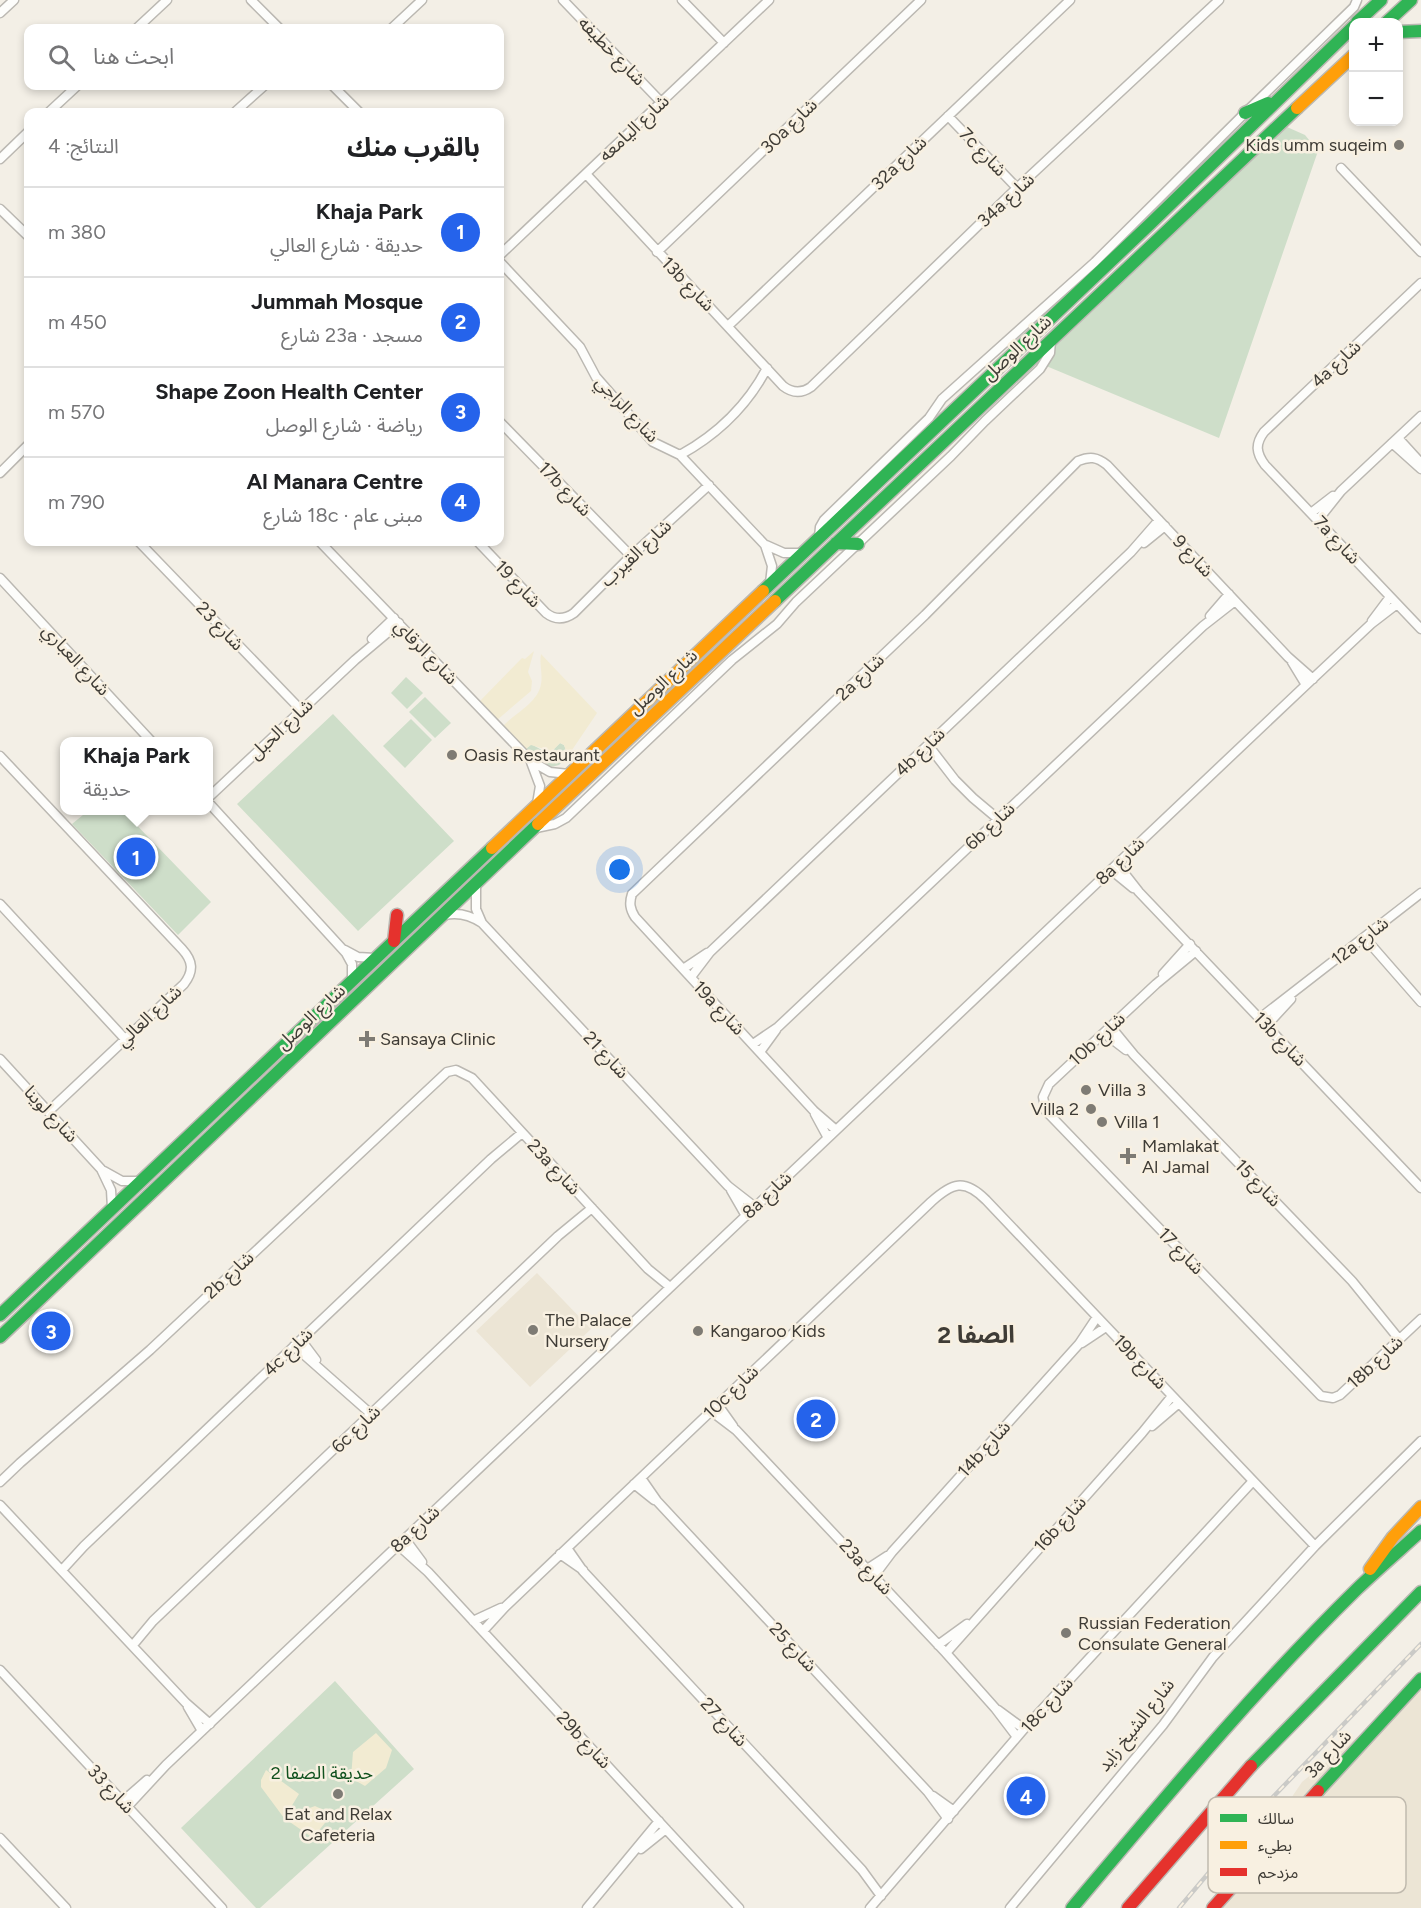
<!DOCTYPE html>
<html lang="ar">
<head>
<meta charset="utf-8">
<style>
	:root { --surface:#fff; --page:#f2f2f2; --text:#202124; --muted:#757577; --line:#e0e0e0; --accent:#2563eb }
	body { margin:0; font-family:Figtree,"Noto Sans Arabic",sans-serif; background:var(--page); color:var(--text); direction:rtl }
	.controls { position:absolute; right:18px; top:18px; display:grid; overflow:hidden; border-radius:12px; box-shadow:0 3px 9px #0003 }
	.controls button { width:54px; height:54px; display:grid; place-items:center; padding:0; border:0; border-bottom:2px solid var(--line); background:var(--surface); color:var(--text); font:30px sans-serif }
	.you { position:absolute; left:620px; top:870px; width:21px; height:21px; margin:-15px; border:4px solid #fff; border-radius:50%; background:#1a73e8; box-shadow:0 0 0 9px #1a73e833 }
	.badge { display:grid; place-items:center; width:39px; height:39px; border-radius:50%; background:var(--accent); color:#fff; font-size:20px; font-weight:700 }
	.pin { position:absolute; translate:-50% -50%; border:3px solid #fff; box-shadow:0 2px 6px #0006 }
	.popup { position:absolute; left:60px; top:737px; width:153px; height:78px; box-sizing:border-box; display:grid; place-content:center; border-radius:12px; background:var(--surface); filter:drop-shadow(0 2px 4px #0005); font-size:20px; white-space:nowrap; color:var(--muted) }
	.popup b { font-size:22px; color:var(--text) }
	.popup::after { content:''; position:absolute; left:50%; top:100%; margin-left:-12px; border:12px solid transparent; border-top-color:var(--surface) }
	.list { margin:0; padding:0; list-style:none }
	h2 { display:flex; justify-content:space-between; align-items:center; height:78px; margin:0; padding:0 24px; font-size:26px }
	h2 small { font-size:20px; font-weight:400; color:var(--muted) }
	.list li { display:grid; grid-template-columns:39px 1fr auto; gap:18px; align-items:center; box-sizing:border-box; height:90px; padding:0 24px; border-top:2px solid var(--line) }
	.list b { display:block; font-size:22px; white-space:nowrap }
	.list p { margin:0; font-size:20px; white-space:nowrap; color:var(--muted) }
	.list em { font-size:20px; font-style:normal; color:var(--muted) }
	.icon { flex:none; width:33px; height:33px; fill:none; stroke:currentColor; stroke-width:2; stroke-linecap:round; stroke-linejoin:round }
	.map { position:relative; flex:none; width:1421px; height:1908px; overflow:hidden; direction:ltr }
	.search { position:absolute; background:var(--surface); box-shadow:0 3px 9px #0003; left:24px; top:24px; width:480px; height:66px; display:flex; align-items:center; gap:15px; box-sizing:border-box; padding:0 21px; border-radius:12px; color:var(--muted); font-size:22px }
	.panel { position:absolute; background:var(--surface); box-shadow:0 3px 9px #0003; left:24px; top:108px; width:480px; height:438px; border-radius:12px; direction:rtl }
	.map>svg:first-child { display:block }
	.built { fill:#ece5d5 }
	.green { fill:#cedec9 }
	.sand { fill:#f2ebd2 }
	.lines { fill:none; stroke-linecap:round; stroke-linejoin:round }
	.street-casing { stroke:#bbb8b2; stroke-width:11 }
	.fast-casing { stroke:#bbb8b2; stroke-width:15 }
	.slow-casing { stroke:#bbb8b2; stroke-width:15 }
	.jam-casing { stroke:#bbb8b2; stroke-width:15 }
	.street { stroke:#fdfdfb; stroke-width:8 }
	.fast { stroke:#30b455; stroke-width:12 }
	.slow { stroke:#ff9f0a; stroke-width:12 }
	.jam { stroke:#e5322d; stroke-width:12 }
	.rail-casing { stroke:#cacac7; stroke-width:4.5 }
	.rail { stroke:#f8f0e1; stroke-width:2; stroke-dasharray:7; stroke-linecap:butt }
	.poi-dot { fill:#7e7b74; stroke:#f8f0e1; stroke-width:2 }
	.labels { text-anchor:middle; stroke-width:5; stroke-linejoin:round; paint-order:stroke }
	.street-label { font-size:18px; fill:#3f3c36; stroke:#f8f0e1 }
	.poi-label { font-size:18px; fill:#3f3c36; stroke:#f8f0e1; text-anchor:start }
	.park-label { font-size:18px; fill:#10511e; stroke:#f8f0e1 }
	.district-label { font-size:24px; font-weight:bold; fill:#3f3c36; stroke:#f8f0e1 }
	.key { fill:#f8f0e1; stroke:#c0baae; stroke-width:1.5 }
	.key-label { font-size:16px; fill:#3f3c36 }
</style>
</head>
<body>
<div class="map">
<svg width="1421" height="1908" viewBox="0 0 1421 1908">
	<rect width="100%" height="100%" fill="#f3efe6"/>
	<!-- built -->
	<path class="built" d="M537,1273L591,1329L530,1387L476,1331Z
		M1421,1685V1908H1217L1302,1782Z"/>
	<!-- green -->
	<path class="green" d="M1287,127L1305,135L1318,151L1219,438L1039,363V362Z
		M406,677L423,693L407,709L391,693Z
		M425,697L451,723L435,738L409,712Z
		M333,714L454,841L358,931L237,804Z
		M411,719L432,740L405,768L383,746Z
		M560,743L564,745L568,756L559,765L547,768L527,755V748L531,744L549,754Z
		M89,810L123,811L211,902L178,935L72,824Z
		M335,1681L414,1769L260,1908H256L181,1828Z"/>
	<!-- sand -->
	<path class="sand" d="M534,651L528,672L532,681L531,691L497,720L480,701L522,658L525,659Z
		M541,654L597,713L568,756L564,745L560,743L549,754L544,749L531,745L527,748V755L502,727C515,713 538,703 541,684C543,674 539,664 541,654Z
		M376,1733L392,1750L386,1768L365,1786L351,1778L353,1752Z
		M266,1770L299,1794L285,1817L315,1806L332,1814L313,1838L284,1818L261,1787V1780Z"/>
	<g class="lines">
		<!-- street casing -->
		<g class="street-casing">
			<path id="street" d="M251,0L279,28
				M563,0L661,102
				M682,0L724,43
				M0,13L14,0
				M137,28L167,0
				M392,28L422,0
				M333,86L359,112
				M49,112L77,86
				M235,112L264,86
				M948,116L1017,188
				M0,159L28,132
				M1341,168L1421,252
				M586,174L783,386C792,393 801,394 811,387L1017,188L1219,0
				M0,209L28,236
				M657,252L921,0
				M500,255L769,0
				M500,262L580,347L596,377L653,442L680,455L765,545L772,566L770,583
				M1421,283L1264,432C1255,444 1256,453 1265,465L1421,629
				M728,326L1070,0
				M500,422L631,556
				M1398,438L1419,461
				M1392,443L1421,469
				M680,455C718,434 747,406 767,368
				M0,473L28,445
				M1311,513L1333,496
				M1318,520L1341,491L1421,416
				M819,537L820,527L824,520L929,418L942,399L1095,262L1245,113L1354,7L1357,0
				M139,542L301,710
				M320,542L531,761L550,772L569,774
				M478,542L546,613C555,620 564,620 574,613L631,556L709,485
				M1144,543L1165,526
				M766,545L784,553H802
				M0,578L152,742
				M1210,616L1229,594
				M1372,621L1390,597
				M372,639L394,618
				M1292,662L1306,685
				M928,745L955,780L973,798L998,819
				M0,756L182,949C193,961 194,971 184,984L49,1111
				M531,762L540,786L537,804
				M208,798L355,660L399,623
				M208,802L346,953L352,964V980
				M536,828L555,824L566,818L732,660L777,624L796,602L951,456L985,421L1040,369L1050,353L1051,341
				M1117,864L1139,892L1421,1188
				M1111,870L1133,888
				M476,885V909L482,923
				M0,904L125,1039
				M445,915C459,912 470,915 482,923L728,1186L755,1207
				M1365,938L1421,1002
				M345,950L358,957L375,958
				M1196,951L1156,984L1049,1084L1043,1097L1046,1111L1321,1396L1333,1398L1340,1395L1421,1319
				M683,969L707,953
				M1163,974L1190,944
				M691,977L710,952L1131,552L1159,520
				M1260,1018L1421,893
				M1267,1025L1291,999
				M1111,1027L1134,1055L1352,1281L1399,1339
				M1104,1033L1126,1050
				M753,1044L778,1027L1203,626L1235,601
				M760,1052L776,1030
				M0,1059L101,1169L111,1190L112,1208
				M815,1114L828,1138
				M836,1130L814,1111L635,917C630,909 629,903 632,894L925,615L1078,461C1090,456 1097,457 1107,465L1288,657L1313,679
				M104,1171L122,1181H141
				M731,1190L746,1216
				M301,1340L316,1360
				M1082,1343L1106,1327
				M294,1346L371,1414
				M718,1405L733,1426
				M711,1411L736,1430L946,1653L995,1708L1017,1737
				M1152,1426L1179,1403
				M641,1478L657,1501L928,1792L948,1819
				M0,1482L20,1463L150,1350L447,1072L456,1070L472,1078L648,1269L670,1287
				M634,1484L654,1500
				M0,1505L186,1703L210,1724
				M405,1539L422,1562
				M398,1545L428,1572L739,1908
				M567,1548L583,1571L862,1870L881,1896
				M560,1554L583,1570
				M867,1569L887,1556
				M62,1570L84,1546L491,1159L522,1133
				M874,1576L892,1552L1079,1344L1097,1317
				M473,1621L501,1608
				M483,1631L505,1607L931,1202C952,1183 964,1178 986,1200L1315,1546
				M133,1645L153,1621L558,1236L592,1208
				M938,1645L967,1624
				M946,1653L1142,1433L1172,1396
				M0,1670L222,1908
				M188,1707L202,1731
				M998,1710L1024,1729
				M933,1796L954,1811
				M123,1801L147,1780
				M128,1806L166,1765L1306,685L1371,624L1397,604
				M0,1838L66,1908
				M641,1849L666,1829
				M587,1908L659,1821
				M870,1908L1024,1729L1253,1481
				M1010,1908L1163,1725L1213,1657L1315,1546L1421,1441"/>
		</g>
		<!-- fast casing -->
		<g class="fast-casing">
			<path id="fast" d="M1357,22L1381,0
				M1387,22L1411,0
				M1398,32L1421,31
				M1245,113L1268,103
				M836,543L858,544
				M763,591L1149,225L1354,26
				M775,601L1297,108
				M0,1315L492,848
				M0,1337L538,824
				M1251,1766L1421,1592
				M1318,1791L1421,1679
				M1072,1908C1164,1799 1255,1689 1357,1589C1378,1569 1400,1550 1421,1531"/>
		</g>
		<!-- slow casing -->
		<g class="slow-casing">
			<path id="slow" d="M1297,108L1354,55
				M538,824L775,601
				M492,848L763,591
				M1370,1569L1393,1537L1421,1507"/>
		</g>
		<!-- jam casing -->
		<g class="jam-casing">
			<path id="jam" d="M394,941L397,915
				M1128,1908L1251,1766
				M1213,1908L1318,1791"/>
		</g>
		<!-- street -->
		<use href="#street" class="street"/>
		<!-- fast -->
		<use href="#fast" class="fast"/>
		<!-- slow -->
		<use href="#slow" class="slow"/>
		<!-- jam -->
		<use href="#jam" class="jam"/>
		<!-- rail casing -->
		<g class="rail-casing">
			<path id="rail" d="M1179,1908L1272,1798L1421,1644"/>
		</g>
		<!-- rail -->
		<use href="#rail" class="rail"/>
	</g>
	<!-- markers -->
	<g class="poi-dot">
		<circle cx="1399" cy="145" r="6"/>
		<circle cx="452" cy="755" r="6"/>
		<path d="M364 1030h6v6h6v6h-6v6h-6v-6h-6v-6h6z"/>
		<circle cx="1086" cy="1090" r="6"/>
		<circle cx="1091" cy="1109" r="6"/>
		<circle cx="1102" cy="1122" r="6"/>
		<path d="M1125 1147h6v6h6v6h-6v6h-6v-6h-6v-6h6z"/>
		<circle cx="533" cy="1330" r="6"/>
		<circle cx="698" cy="1331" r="6"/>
		<circle cx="1066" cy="1633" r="6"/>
		<circle cx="338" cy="1794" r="6"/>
	</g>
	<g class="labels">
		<!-- street labels -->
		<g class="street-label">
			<text transform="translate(612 51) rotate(46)" y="6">شارع خطيفه</text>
			<text transform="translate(789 126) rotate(-44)" y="6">30a شارع</text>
			<text transform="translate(634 128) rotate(-43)" y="6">شارع اليامعه</text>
			<text transform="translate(983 152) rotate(46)" y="6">7c شارع</text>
			<text transform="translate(899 163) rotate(-44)" y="6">32a شارع</text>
			<text transform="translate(1006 200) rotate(-43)" y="6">34a شارع</text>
			<text transform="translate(688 284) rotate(46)" y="6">13b شارع</text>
			<text transform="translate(1017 348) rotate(-43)" y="6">شارع الوصل</text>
			<text transform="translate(1336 364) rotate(-43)" y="6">4a شارع</text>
			<text transform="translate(627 409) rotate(47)" y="6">شارع الراجي</text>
			<text transform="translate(565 489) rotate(46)" y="6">17b شارع</text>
			<text transform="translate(1337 540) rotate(47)" y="6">7a شارع</text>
			<text transform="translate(636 553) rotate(-43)" y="6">شارع القيرب</text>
			<text transform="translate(1193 556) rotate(47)" y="6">شارع 9</text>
			<text transform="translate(518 584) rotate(46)" y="6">شارع 19</text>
			<text transform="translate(220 626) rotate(46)" y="6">شارع 23</text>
			<text transform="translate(426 652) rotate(46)" y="6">شارع الرقاي</text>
			<text transform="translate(76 660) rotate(47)" y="6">شارع العباري</text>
			<text transform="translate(860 677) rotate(-44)" y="6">2a شارع</text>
			<text transform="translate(663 682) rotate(-43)" y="6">شارع الوصل</text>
			<text transform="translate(281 729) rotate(-43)" y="6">شارع الحبل</text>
			<text transform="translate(920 752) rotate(-44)" y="6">4b شارع</text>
			<text transform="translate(990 826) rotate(-43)" y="6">6b شارع</text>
			<text transform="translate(1120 861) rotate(-44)" y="6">8a شارع</text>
			<text transform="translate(1360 941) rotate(-38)" y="6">12a شارع</text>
			<text transform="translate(719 1008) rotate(47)" y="6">19a شارع</text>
			<text transform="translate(149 1016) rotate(-43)" y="6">شارع العالي</text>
			<text transform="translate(311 1017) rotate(-43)" y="6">شارع الوصل</text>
			<text transform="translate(1097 1039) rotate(-43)" y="6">10b شارع</text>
			<text transform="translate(1280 1039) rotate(46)" y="6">13b شارع</text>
			<text transform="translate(606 1055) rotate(47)" y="6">شارع 21</text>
			<text transform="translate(51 1114) rotate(47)" y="6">شارع لوينا</text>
			<text transform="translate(554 1167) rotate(47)" y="6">23a شارع</text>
			<text transform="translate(1258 1183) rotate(46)" y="6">شارع 15</text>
			<text transform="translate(767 1195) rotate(-43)" y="6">8a شارع</text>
			<text transform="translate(1181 1251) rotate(46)" y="6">شارع 17</text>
			<text transform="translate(229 1275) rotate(-43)" y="6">2b شارع</text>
			<text transform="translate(288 1352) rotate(-44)" y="6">4c شارع</text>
			<text transform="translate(1140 1362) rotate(46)" y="6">19b شارع</text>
			<text transform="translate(1375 1362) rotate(-43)" y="6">18b شارع</text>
			<text transform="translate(731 1392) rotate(-44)" y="6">10c شارع</text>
			<text transform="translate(356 1429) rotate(-44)" y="6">6c شارع</text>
			<text transform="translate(984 1449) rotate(-48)" y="6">14b شارع</text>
			<text transform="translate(1060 1524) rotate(-48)" y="6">16b شارع</text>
			<text transform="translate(415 1529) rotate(-43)" y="6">8a شارع</text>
			<text transform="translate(866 1567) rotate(47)" y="6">23a شارع</text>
			<text transform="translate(793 1647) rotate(47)" y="6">شارع 25</text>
			<text transform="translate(1047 1705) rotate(-48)" y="6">18c شارع</text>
			<text transform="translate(724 1722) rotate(47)" y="6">شارع 27</text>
			<text transform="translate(1136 1725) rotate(-52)" y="6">شارع الشيخ زايد</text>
			<text transform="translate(584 1740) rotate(47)" y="6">29b شارع</text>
			<text transform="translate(1328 1754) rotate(-47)" y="6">3a شارع</text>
			<text transform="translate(111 1789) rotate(47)" y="6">شارع 33</text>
		</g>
		<!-- poi labels -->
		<g class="poi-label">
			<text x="1387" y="151" text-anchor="end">Kids umm suqeim</text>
			<text x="464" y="761">Oasis Restaurant</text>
			<text x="380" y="1045">Sansaya Clinic</text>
			<text x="1098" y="1096">Villa 3</text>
			<text x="1079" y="1115" text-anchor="end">Villa 2</text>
			<text x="1114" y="1128">Villa 1</text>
			<text x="1142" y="1152">Mamlakat<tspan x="1142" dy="21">Al Jamal</tspan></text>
			<text x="545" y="1326">The Palace<tspan x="545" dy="21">Nursery</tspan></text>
			<text x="710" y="1337">Kangaroo Kids</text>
			<text x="1078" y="1629">Russian Federation<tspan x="1078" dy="21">Consulate General</tspan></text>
			<text x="338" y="1820" text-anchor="middle">Eat and Relax<tspan x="338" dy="21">Cafeteria</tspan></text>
		</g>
		<!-- park labels -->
		<g class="park-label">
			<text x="322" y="1779">حديقة الصفا 2</text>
		</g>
		<!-- district labels -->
		<g class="district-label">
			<text x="976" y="1343">الصفا 2</text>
		</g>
	</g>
	<!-- legend -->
	<rect x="1208" y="1797" width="198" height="96" rx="9" class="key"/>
	<rect x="1220" y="1814" width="27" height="8" fill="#30b455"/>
	<rect x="1220" y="1841" width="27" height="8" fill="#ff9f0a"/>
	<rect x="1220" y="1868" width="27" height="8" fill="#e5322d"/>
	<g class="key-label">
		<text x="1258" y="1824">سالك</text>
		<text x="1258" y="1851">بطيء</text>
		<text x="1258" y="1878">مزدحم</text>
	</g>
</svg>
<div class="controls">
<button>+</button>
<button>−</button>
</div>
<div class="you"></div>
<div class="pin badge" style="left:136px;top:857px">1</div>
<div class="popup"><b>Khaja Park</b>حديقة</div>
<div class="pin badge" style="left:816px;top:1419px">2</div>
<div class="pin badge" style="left:51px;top:1331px">3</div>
<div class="pin badge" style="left:1026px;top:1796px">4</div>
<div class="search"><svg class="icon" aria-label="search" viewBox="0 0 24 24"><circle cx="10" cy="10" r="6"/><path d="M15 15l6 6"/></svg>ابحث هنا</div>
<section class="panel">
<h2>بالقرب منك<small>النتائج: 4</small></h2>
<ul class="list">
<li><span class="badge">1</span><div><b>Khaja Park</b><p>حديقة · شارع العالي</p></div><em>380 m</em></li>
<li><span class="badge">2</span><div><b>Jummah Mosque</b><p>مسجد · 23a شارع</p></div><em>450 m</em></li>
<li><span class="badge">3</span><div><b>Shape Zoon Health Center</b><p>رياضة · شارع الوصل</p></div><em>570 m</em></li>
<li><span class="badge">4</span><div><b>Al Manara Centre</b><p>مبنى عام · 18c شارع</p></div><em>790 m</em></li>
</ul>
</section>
</div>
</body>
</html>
